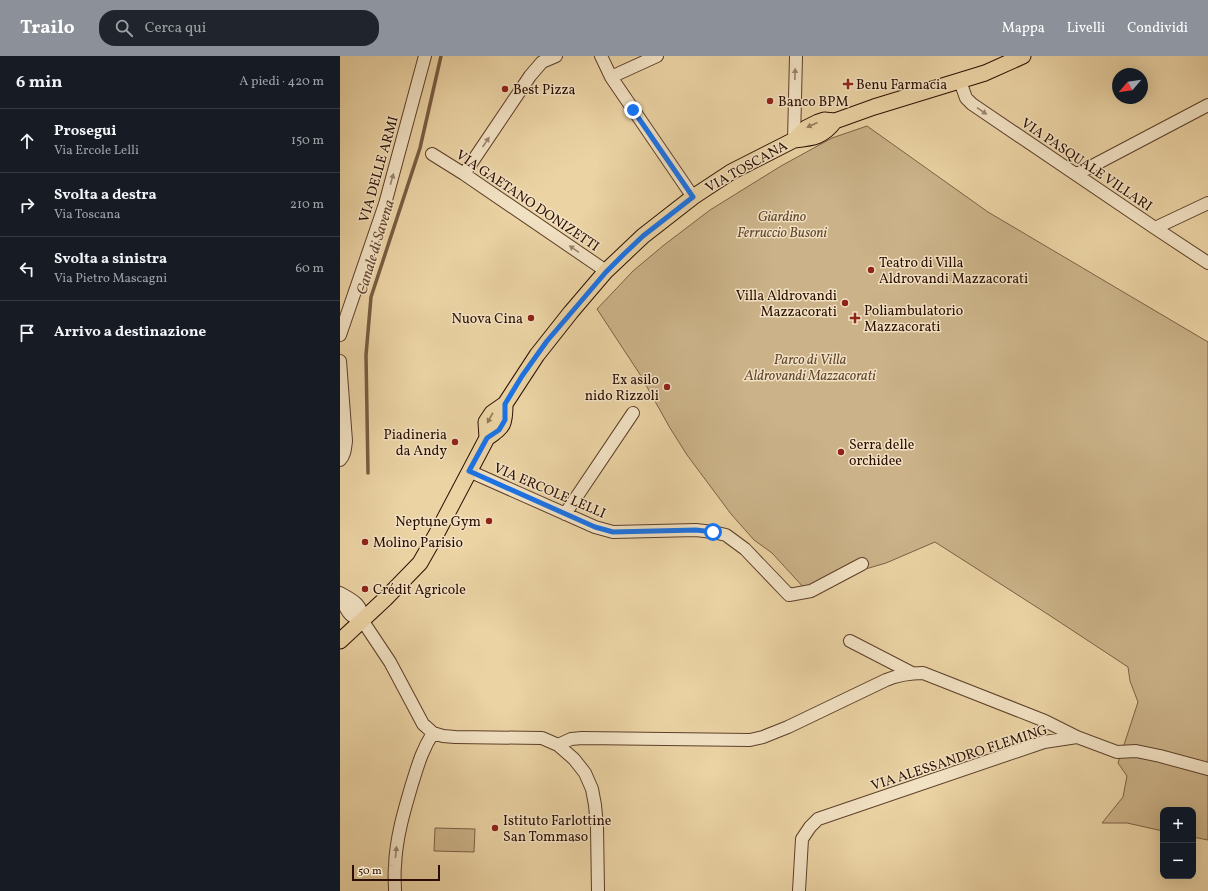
<!DOCTYPE html>
<html lang="it">
<head>
<meta charset="utf-8">
<style>
	:root { --surface:#171b24; --page:#20242c; --text:#f1f3f6; --muted:#9ea1a6; --line:#363941; --accent:#8c9099 }
	body { margin:0; font-family:Vollkorn,serif; background:var(--page); color:var(--text) }
	.controls { position:absolute; right:12px; bottom:12px; display:grid; overflow:hidden; border-radius:8px; box-shadow:0 4px 16px #0002 }
	.controls button { width:36px; height:36px; display:grid; place-items:center; padding:0; border:0; border-bottom:1px solid var(--line); background:var(--surface); color:var(--text); font:20px sans-serif }
	.compass { position:absolute; left:772px; top:12px; width:36px; height:36px; border-radius:50%; background:var(--surface); box-shadow:0 4px 16px #0002; rotate:241deg }
	.scale { position:absolute; left:12px; bottom:10px; width:88px; box-sizing:border-box; padding-left:4px; border:2px solid #2c0e00; border-top:0; font-size:11px; line-height:14px; white-space:nowrap; color:#2c0e00; -webkit-text-stroke:3px #f2e2c4; paint-order:stroke }
	.stop { position:absolute; width:12px; height:12px; margin:-9px; border:3px solid #1a73e8; border-radius:50%; background:#fff }
	.stop.end { background:#1a73e8; border-color:#fff; box-shadow:0 1px 4px #0008 }
	.list { margin:0; padding:0; list-style:none }
	h2 { display:flex; justify-content:space-between; align-items:center; height:52px; margin:0; padding:0 16px; font-size:17px }
	h2 small { font-size:13px; font-weight:400; color:var(--muted) }
	.list li { display:grid; grid-template-columns:26px 1fr auto; gap:12px; align-items:center; box-sizing:border-box; height:64px; padding:0 16px; border-top:1px solid var(--line) }
	.list b { display:block; font-size:15px; white-space:nowrap }
	.list p { margin:0; font-size:13px; white-space:nowrap; color:var(--muted) }
	.list em { font-size:13px; font-style:normal; color:var(--muted) }
	.icon { flex:none; width:22px; height:22px; fill:none; stroke:currentColor; stroke-width:2; stroke-linecap:round; stroke-linejoin:round }
	.map { position:relative; flex:none; width:868px; height:835px; overflow:hidden }
	header { display:flex; align-items:center; gap:24px; box-sizing:border-box; height:56px; padding:0 20px; background:var(--accent); color:#fff }
	header strong { font-size:19px }
	nav { display:flex; gap:22px; margin-inline-start:auto; font-size:14px }
	.search { width:280px; height:36px; background:var(--page); display:flex; align-items:center; gap:10px; box-sizing:border-box; padding:0 14px; border-radius:16px; color:var(--muted); font-size:15px }
	main { display:flex }
	aside { flex:1; background:var(--surface) }
	.map>svg:first-child { display:block }
	.green { fill:#cbb288; stroke:#7c6044 }
	.lines { fill:none; stroke-linecap:round; stroke-linejoin:round }
	.stream { stroke:#785c41; stroke-width:3.5 }
	.minor-casing { stroke:#5c3f29; stroke-width:14 }
	.major-casing { stroke:#2c0e00; stroke-width:17 }
	.minor { stroke:#f2e2c4; stroke-width:12 }
	.major { stroke:#ebd3a4; stroke-width:15 }
	.oneway { fill:#99836c }
	.oneway2 { fill:#957a5a }
	.route { stroke:#1a73e8; stroke-width:5 }
	.poi-dot { fill:#8f2418; stroke:#f2e2c4; stroke-width:1.5 }
	.labels { text-anchor:middle; stroke-width:3; stroke-linejoin:round; paint-order:stroke }
	.poi-label { font-size:14px; fill:#2c0e00; stroke:#f2e2c4; text-anchor:start }
	.street-label { font-size:14px; fill:#2c0e00; stroke:#f2e2c4 }
	.park-label { font-size:14px; font-style:italic; fill:#644730; stroke:#f2e2c4 }
	.water-label { font-size:15px; font-style:italic; fill:#654831; stroke:#f2e2c4 }
</style>
</head>
<body>
<header>
<strong>Trailo</strong>
<div class="search"><svg class="icon" aria-label="search" viewBox="0 0 24 24"><circle cx="10" cy="10" r="6"/><path d="M15 15l6 6"/></svg>Cerca qui</div>
<nav><a>Mappa</a><a>Livelli</a><a>Condividi</a></nav>
</header>
<main>
<aside>
<h2>6 min<small>A piedi · 420 m</small></h2>
<ul class="list">
<li><svg class="icon" aria-label="ahead" viewBox="0 0 24 24"><path d="M12 20V5M6 11l6-6 6 6"/></svg><div><b>Prosegui</b><p>Via Ercole Lelli</p></div><em>150 m</em></li>
<li><svg class="icon" aria-label="right" viewBox="0 0 24 24"><path d="M7 20v-9h11M14 6l5 5-5 5"/></svg><div><b>Svolta a destra</b><p>Via Toscana</p></div><em>210 m</em></li>
<li><svg class="icon" aria-label="left" viewBox="0 0 24 24"><path d="M17 20v-9H6M10 6l-5 5 5 5"/></svg><div><b>Svolta a sinistra</b><p>Via Pietro Mascagni</p></div><em>60 m</em></li>
<li><svg class="icon" aria-label="arrive" viewBox="0 0 24 24"><path d="M6 21V4h12l-3 4 3 4H6"/></svg><div><b>Arrivo a destinazione</b></div></li>
</ul>
</aside>
<div class="map">
<svg width="868" height="835" viewBox="0 0 868 835">
	<rect width="100%" height="100%" fill="#ebd3a4"/>
	<filter id="stains"><feTurbulence type="fractalNoise" baseFrequency=".005" numOctaves="4"/><feColorMatrix values="0 0 0 0 .2 0 0 0 0 .09 0 0 0 0 .02 0 0 0 .5 -.17"/></filter>
	<radialGradient id="worn" r=".72"><stop offset=".6" stop-color="#630" stop-opacity="0"/><stop offset="1" stop-color="#630" stop-opacity=".3"/></radialGradient>
	<!-- green -->
	<path class="green" d="M527,70L648,156L868,286V784L853,781V754H823V775L787,767H762L783,741L787,720L778,707L798,646L790,625L788,611L709,559L595,486L546,507L512,517L465,533L432,497L414,484L391,458L347,399L330,372L307,331L303,323L257,253L293,215L324,189L370,154L441,110L492,82Z
		M95,772L135,773L134,796L94,795Z"/>
	<g class="lines">
		<!-- stream -->
		<path class="stream" d="M28,417L26,299L31,241L80,92L101,0"/>
		<!-- minor casing -->
		<g class="minor-casing">
			<path id="minor" d="M261,0L271,21L353,141
				M271,21L317,0
				M620,25L626,42L632,48L815,172L868,207
				M454,84L456,0
				M92,98L124,118L266,215
				M124,118L190,20L202,6L216,0
				M737,118L868,49
				M815,172L868,147
				M0,279L45,148L85,0
				M0,305L6,385C5,392 5,399 0,404
				M129,415L255,471L273,476L356,474L373,476L386,479L405,493L449,539L471,535L522,508
				M225,458L293,357
				M0,537C12,544 23,548 22,564
				M0,541C7,553 7,561 22,564
				M22,564L50,606L83,668L93,677L103,680L115,681L202,682L218,689L234,703L245,717L252,733L255,749L257,771L258,835
				M510,585L572,617
				M218,689L231,683L242,682L410,684L423,681L448,671L546,624C558,619 570,617 583,617L705,665L737,681
				M55,835C55,827 54,818 55,810C56,782 64,755 72,728C78,709 82,694 93,677
				M459,835L462,783L470,771L478,763L704,686L737,681L777,696L796,695L820,700L868,713"/>
		</g>
		<!-- major casing -->
		<g class="major-casing">
			<path id="major" d="M454,84C473,82 483,81 495,65
				M147,382L146,366L152,357L165,348L197,299L231,256L266,215L284,198L303,180L353,141L391,116L454,84L466,72L478,66L484,64L495,65L534,51L645,17L683,0
				M0,585L45,543L80,507L97,477L147,382C164,371 165,368 165,348"/>
		</g>
		<!-- minor -->
		<use href="#minor" class="minor"/>
		<!-- major -->
		<use href="#major" class="major"/>
	</g>
	<!-- one-way arrows -->
	<defs><path id="oneway-solid" d="M-6-.8H1V-3.2L6.5 0L1 3.2V.8H-6Z"/></defs>
	<g class="oneway">
		<use href="#oneway-solid" transform="translate(455 18) rotate(-88)"/>
		<use href="#oneway-solid" transform="translate(642 55) rotate(34)"/>
		<use href="#oneway-solid" transform="translate(146 86) rotate(-56)"/>
		<use href="#oneway-solid" transform="translate(52 123) rotate(-74)"/>
		<use href="#oneway-solid" transform="translate(234 193) rotate(-146)"/>
		<use href="#oneway-solid" transform="translate(56 796) rotate(-84)"/>
	</g>
	<g class="oneway2">
		<use href="#oneway-solid" transform="translate(472 69) rotate(155)"/>
		<use href="#oneway-solid" transform="translate(150 362) rotate(119)"/>
	</g>
	<g class="lines">
		<!-- route -->
		<path class="route" d="M293,54L353,141L303,180L284,198L266,216L207,285L182,320L165,348V364L159,374L147,382L129,415L255,471L273,476L356,474L373,476"/>
	</g>
	<!-- markers -->
	<g class="poi-dot">
		<path d="M506 22h4v4h4v4h-4v4h-4v-4h-4v-4h4z"/>
		<circle cx="165" cy="33" r="4"/>
		<circle cx="430" cy="45" r="4"/>
		<circle cx="531" cy="214" r="4"/>
		<circle cx="505" cy="247" r="4"/>
		<circle cx="191" cy="262" r="4"/>
		<path d="M513 256h4v4h4v4h-4v4h-4v-4h-4v-4h4z"/>
		<circle cx="327" cy="331" r="4"/>
		<circle cx="115" cy="386" r="4"/>
		<circle cx="501" cy="396" r="4"/>
		<circle cx="149" cy="465" r="4"/>
		<circle cx="25" cy="486" r="4"/>
		<circle cx="25" cy="533" r="4"/>
		<circle cx="155" cy="772" r="4"/>
	</g>
	<g class="labels">
		<!-- poi labels -->
		<g class="poi-label">
			<text x="516" y="33">Benu Farmacia</text>
			<text x="173" y="38">Best Pizza</text>
			<text x="438" y="50">Banco BPM</text>
			<text x="539" y="211">Teatro di Villa<tspan x="539" dy="16">Aldrovandi Mazzacorati</tspan></text>
			<text x="497" y="244" text-anchor="end">Villa Aldrovandi<tspan x="497" dy="16">Mazzacorati</tspan></text>
			<text x="524" y="259">Poliambulatorio<tspan x="524" dy="16">Mazzacorati</tspan></text>
			<text x="183" y="267" text-anchor="end">Nuova Cina</text>
			<text x="319" y="328" text-anchor="end">Ex asilo<tspan x="319" dy="16">nido Rizzoli</tspan></text>
			<text x="107" y="383" text-anchor="end">Piadineria<tspan x="107" dy="16">da Andy</tspan></text>
			<text x="509" y="393">Serra delle<tspan x="509" dy="16">orchidee</tspan></text>
			<text x="141" y="470" text-anchor="end">Neptune Gym</text>
			<text x="33" y="491">Molino Parisio</text>
			<text x="33" y="538">Crédit Agricole</text>
			<text x="163" y="769">Istituto Farlottine<tspan x="163" dy="16">San Tommaso</tspan></text>
		</g>
		<!-- street labels -->
		<g class="street-label">
			<text transform="translate(747 108) rotate(34)" y="5">VIA PASQUALE VILLARI</text>
			<text transform="translate(406 110) rotate(-29)" y="5">VIA TOSCANA</text>
			<text transform="translate(38 113) rotate(-74)" y="5">VIA DELLE ARMI</text>
			<text transform="translate(188 144) rotate(34)" y="5">VIA GAETANO DONIZETTI</text>
			<text transform="translate(210 434) rotate(23)" y="5">VIA ERCOLE LELLI</text>
			<text transform="translate(619 701) rotate(-18)" y="5">VIA ALESSANDRO FLEMING</text>
		</g>
		<!-- park labels -->
		<g class="park-label">
			<text x="442" y="165">Giardino<tspan x="442" dy="16">Ferruccio Busoni</tspan></text>
			<text x="470" y="308">Parco di Villa<tspan x="470" dy="16">Aldrovandi Mazzacorati</tspan></text>
		</g>
		<!-- water labels -->
		<g class="water-label">
			<text transform="translate(35 191) rotate(-73)" y="5">Canale di Savena</text>
		</g>
	</g>
	<rect width="100%" height="100%" filter="url(#stains)"/>
	<rect width="100%" height="100%" fill="url(#worn)"/>
</svg>
<div class="controls">
<button>+</button>
<button>−</button>
</div>
<svg class="compass" viewBox="-18 -18 36 36"><path d="M0-13l5 13h-10z" fill="#e53935"/><path d="M0 13l5-13h-10z" fill="#9ea1a6"/></svg>
<div class="scale">50 m</div>
<div class="stop" style="left:373px;top:476px"></div>
<div class="stop end" style="left:293px;top:54px"></div>
</div>
</main>
</body>
</html>
